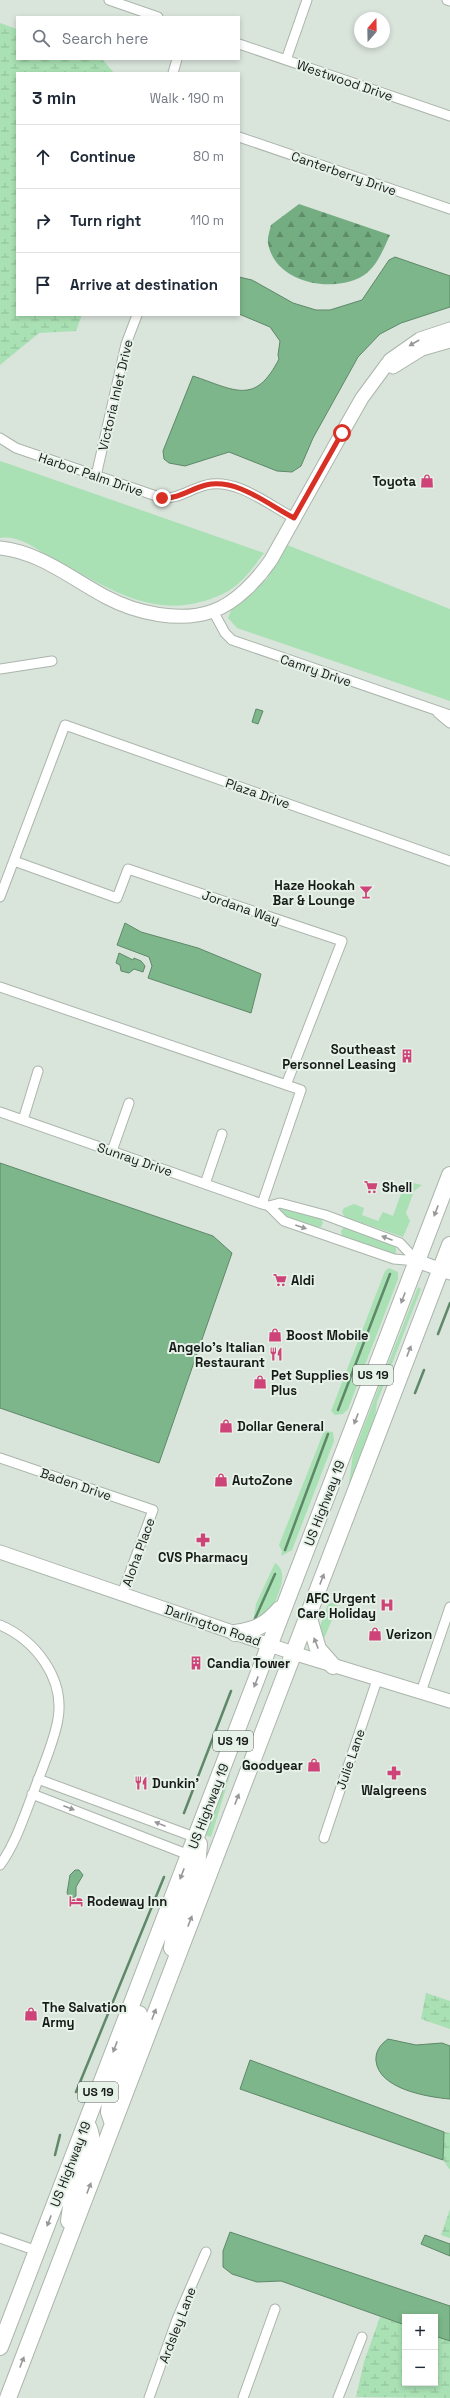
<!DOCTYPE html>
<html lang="en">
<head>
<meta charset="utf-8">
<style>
	:root { --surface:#fff; --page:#f6f6f7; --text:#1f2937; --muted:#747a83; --line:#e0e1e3 }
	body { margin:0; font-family:"Space Grotesk",sans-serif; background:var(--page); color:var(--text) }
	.controls { position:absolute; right:12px; bottom:12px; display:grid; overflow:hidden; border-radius:0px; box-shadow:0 2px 6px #0003 }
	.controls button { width:36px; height:36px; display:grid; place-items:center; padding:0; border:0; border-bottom:1px solid var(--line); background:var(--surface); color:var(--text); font:20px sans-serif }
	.compass { position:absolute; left:354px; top:12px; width:36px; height:36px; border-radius:50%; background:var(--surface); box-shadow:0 2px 6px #0003; rotate:20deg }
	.stop { position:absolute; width:12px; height:12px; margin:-9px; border:3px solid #d93025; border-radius:50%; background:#fff }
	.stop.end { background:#d93025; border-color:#fff; box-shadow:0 1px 4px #0008 }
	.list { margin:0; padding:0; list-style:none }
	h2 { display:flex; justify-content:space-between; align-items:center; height:52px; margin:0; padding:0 16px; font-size:17px }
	h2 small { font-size:13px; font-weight:400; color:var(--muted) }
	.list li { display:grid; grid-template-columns:26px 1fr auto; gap:12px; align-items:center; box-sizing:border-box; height:64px; padding:0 16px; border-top:1px solid var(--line) }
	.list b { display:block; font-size:15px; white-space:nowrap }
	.list em { font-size:13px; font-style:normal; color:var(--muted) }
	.icon { flex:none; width:22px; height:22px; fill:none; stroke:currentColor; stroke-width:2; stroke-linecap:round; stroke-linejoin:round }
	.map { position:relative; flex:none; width:450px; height:2398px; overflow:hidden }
	.search { position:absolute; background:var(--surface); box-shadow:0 2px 6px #0003; left:16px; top:16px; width:224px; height:44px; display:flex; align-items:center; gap:10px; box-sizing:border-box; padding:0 14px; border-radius:0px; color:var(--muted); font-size:15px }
	.panel { position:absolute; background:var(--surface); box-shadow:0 2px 6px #0003; left:16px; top:72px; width:224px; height:244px; border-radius:0px }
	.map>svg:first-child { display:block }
	.grass { fill:#a9e0b4 }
	.forest { fill:url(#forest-firs) }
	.wetland { fill:url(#wetland-marsh) }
	.water { fill:#7db68a; stroke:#5e8868 }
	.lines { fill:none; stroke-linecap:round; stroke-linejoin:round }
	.stream { stroke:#5e8868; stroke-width:2.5 }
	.street-casing { stroke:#abb5ac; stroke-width:11 }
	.secondary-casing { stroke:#abb5ac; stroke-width:15 }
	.highway-casing { stroke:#abb5ac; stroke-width:18 }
	.street { stroke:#fff; stroke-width:9 }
	.secondary { stroke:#fff; stroke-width:13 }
	.highway { stroke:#fff; stroke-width:16 }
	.oneway { fill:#979897 }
	.route { stroke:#d93025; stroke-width:5 }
	.labels { text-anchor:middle; stroke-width:4; stroke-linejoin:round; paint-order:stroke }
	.shield { fill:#e6f1e8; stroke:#555b56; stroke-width:1 }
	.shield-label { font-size:12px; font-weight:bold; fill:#171b18 }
	.street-label { font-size:13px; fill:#171b18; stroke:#e6f1e8 }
	.poi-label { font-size:13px; font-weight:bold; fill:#171b18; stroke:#e6f1e8; text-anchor:start }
</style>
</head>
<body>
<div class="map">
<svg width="450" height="2398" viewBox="0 0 450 2398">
	<defs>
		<pattern id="forest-firs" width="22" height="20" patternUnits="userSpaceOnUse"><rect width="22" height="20" fill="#74ad81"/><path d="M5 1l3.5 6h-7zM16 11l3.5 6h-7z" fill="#5e8c69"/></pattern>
		<pattern id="wetland-marsh" width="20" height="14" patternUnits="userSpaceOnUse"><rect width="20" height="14" fill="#a9e0b4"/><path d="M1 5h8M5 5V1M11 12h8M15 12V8" fill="none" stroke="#91c09a"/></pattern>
	</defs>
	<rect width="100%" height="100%" fill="#d9e4db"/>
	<!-- grass -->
	<path class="grass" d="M0,461L9,464L264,553C257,562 250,573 241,581C231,591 218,597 204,601C145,619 98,581 47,555C33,547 18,535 0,538Z
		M287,545L450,609V701L237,628L228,618L232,608L267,579Z
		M413,1183L422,1185L414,1191L406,1213L410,1221L403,1237L345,1217L342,1212L344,1208L354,1204L364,1208L362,1215L378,1221L383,1212L393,1216L402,1191L395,1188V1186Z
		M278,1207L321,1218L323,1223L321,1227C312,1230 283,1217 277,1210Z
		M344,1227L396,1247V1253L393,1254L342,1236L341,1231Z
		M389,1268L398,1272V1279L348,1409L343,1414L335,1415L331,1411L385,1271Z
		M418,1287L421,1289L377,1402L374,1425L348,1491L353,1454Z
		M324,1431L333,1432L334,1441L292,1550L281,1556L282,1551L279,1545Z
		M275,1563C292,1573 274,1602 269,1616L253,1622L256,1604Z
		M341,1599L322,1643L319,1629L328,1604Z
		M228,1774L230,1775L211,1837L205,1835Z"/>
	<!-- forest -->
	<path class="forest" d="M299,204L390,235C383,250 376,269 361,277C330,293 275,283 268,243C267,238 270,230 271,225Z"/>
	<!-- wetland -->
	<path class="wetland" d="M0,23L17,29V59H102L114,73H17V315H82L76,331L39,333L0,365Z
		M426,1993L450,2001V2029L421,2019Z
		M444,2132L450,2133V2170L443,2160Z
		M450,2209V2238L441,2235Z
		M380,2317L405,2325V2383H435V2336L450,2341V2398L356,2397L364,2362Z"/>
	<!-- water -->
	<path class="water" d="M395,257L450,276V307L401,323L380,334L358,357L313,438L301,466L292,472L277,471L229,452L185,466L169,463L164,459L163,451L193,376C235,390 255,406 279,359L278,355L280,341L270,327L239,314V277L252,280L293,303L316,310H330L362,300L389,260Z
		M256,709L263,711L258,724L252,722Z
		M125,923L141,932L198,948L261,974L251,1013L148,978L152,966L149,957L117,945Z
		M119,953L133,960L134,958L141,961L145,966L143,972L134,969L129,973L121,971L120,965L116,963Z
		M0,1163L213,1236L232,1253L159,1463L0,1408Z
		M75,1870H79L83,1875L76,1887V1896L71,1899L67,1893L70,1875Z
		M388,2039L416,2045L442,2043L450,2046V2099C427,2097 379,2089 376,2061C375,2051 381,2044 388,2039Z
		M250,2060L444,2132L443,2160L240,2089Z
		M230,2232L450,2306V2341L435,2336V2317H405V2325L281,2281L257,2282L232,2274L223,2267V2251Z
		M425,2235L450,2244V2256L421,2244Z"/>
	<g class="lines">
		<!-- stream -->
		<path class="stream" d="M438,1334L450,1303
			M415,1393L424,1370
			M338,1410L390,1274
			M285,1550L328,1434
			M254,1621L275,1574
			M184,1813L231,1691
			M76,2092L164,1877
			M55,2155L60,2135"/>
		<!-- street casing -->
		<g class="street-casing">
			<path id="street" d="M109,0L158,17
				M447,0L450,1
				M239,44L450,116
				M286,60L307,0
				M173,73L177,59
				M239,137L450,209
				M0,438L16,448L162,498C179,499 190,489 206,485C237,478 267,504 294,518
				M96,476L126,344L137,315
				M213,611L225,633L232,640L450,715
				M0,669L52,661
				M438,713L450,723
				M14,861L117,898L128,869L342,941L286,1085
				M0,897L65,725L450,861
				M0,987L301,1090L262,1204
				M0,1112L262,1204L269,1206L284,1221L394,1259L417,1261
				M23,1120L38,1071
				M112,1151L129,1103
				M205,1184L222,1134
				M269,1206L280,1203L325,1215L400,1243L417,1261
				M0,1458L153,1510L122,1594
				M0,1625C35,1640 65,1678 58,1719C54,1743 42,1768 34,1791C24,1816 16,1843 0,1865
				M421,1692L450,1607
				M38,1779L197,1838
				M32,1794L189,1855
				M324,1838L377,1680
				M0,2238L37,2251
				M149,2398L177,2319L206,2252
				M243,2398L275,2309
				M338,2398L362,2337"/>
		</g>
		<!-- secondary casing -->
		<g class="secondary-casing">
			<path id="secondary" d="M393,367L422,349L450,341
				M0,548C40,552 72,579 106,597C136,613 180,623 213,611C236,603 258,579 271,560L342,433L362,398L390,360L420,339L450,329
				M417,1261L450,1273
				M0,1552L293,1653L450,1701"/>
		</g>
		<!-- highway casing -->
		<g class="highway-casing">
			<path id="highway" d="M308,1615L318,1649L333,1666
				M235,1633C256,1630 266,1625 280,1609
				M172,1948L176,1922L197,1868L199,1844
				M112,2121L109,2112L111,2093L139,2014
				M69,2221C70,2214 71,2206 72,2199C78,2175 102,2147 86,2123
				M0,2347L450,1175
				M8,2398L450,1245"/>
		</g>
		<!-- street -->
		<use href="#street" class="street"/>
		<!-- secondary -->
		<use href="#secondary" class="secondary"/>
		<!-- highway -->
		<use href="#highway" class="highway"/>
	</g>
	<!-- one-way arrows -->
	<defs><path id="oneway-solid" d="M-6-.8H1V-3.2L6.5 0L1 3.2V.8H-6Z"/></defs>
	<g class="oneway">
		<use href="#oneway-solid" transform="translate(414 343) rotate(150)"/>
		<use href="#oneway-solid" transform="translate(436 1211) rotate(111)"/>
		<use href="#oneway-solid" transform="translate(301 1227) rotate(19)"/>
		<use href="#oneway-solid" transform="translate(387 1238) rotate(-159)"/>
		<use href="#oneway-solid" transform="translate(403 1298) rotate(111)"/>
		<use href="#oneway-solid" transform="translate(409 1351) rotate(-69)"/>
		<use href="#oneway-solid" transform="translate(356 1419) rotate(111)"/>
		<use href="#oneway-solid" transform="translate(322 1579) rotate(-69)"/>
		<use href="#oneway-solid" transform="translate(316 1643) rotate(-111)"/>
		<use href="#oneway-solid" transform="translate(256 1682) rotate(111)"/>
		<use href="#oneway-solid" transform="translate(237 1799) rotate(-69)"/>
		<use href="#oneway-solid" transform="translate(69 1808) rotate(21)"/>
		<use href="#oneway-solid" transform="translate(160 1824) rotate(-158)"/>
		<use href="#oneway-solid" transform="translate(182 1874) rotate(111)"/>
		<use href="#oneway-solid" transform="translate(190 1921) rotate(-69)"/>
		<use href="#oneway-solid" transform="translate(154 2014) rotate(-69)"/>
		<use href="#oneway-solid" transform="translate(115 2047) rotate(111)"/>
		<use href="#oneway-solid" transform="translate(89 2188) rotate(-69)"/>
		<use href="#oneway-solid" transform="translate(49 2221) rotate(111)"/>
		<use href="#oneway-solid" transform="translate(22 2362) rotate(-69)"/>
	</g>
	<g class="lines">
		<!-- route -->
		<path class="route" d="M162,498C179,499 190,489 206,485C237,478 267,504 294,518L342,433"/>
	</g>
	<!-- icons -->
	<defs>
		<g id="shop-bare" transform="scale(1.08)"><path d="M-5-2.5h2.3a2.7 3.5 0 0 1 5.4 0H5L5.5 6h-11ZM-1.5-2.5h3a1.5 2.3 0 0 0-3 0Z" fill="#ce4378" stroke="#e6f1e8" stroke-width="2.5" paint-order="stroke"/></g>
		<g id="bar-bare" transform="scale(1.08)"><path d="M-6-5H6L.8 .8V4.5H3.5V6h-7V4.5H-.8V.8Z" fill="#ce4378" stroke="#e6f1e8" stroke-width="2.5" paint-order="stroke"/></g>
		<g id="building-bare" transform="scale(1.08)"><path d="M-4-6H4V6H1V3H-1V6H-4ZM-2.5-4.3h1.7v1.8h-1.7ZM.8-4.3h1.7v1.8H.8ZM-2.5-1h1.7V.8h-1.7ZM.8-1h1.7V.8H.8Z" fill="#ce4378" stroke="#e6f1e8" stroke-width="2.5" paint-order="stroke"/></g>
		<g id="supermarket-bare" transform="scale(1.08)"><path d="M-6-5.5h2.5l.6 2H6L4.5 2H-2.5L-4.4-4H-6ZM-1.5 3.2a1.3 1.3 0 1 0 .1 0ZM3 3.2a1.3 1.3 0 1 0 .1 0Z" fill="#ce4378" stroke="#e6f1e8" stroke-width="2.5" paint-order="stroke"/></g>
		<g id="restaurant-bare" transform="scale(1.08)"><path d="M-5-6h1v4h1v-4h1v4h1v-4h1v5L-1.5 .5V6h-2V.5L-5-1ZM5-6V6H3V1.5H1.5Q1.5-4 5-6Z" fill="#ce4378" stroke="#e6f1e8" stroke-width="2.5" paint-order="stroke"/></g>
		<g id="pharmacy-bare" transform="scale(1.08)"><path d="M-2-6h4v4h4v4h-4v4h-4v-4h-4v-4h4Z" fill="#ce4378" stroke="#e6f1e8" stroke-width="2.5" paint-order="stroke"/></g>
		<g id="hospital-bare" transform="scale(1.08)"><path d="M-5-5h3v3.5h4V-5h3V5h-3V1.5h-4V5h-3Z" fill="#ce4378" stroke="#e6f1e8" stroke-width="2.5" paint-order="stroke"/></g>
		<g id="hotel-bare" transform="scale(1.08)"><path d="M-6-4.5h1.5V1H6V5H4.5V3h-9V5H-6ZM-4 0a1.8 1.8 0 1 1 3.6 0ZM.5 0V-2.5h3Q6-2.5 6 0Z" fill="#ce4378" stroke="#e6f1e8" stroke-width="2.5" paint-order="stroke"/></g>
	</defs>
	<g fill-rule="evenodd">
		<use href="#shop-bare" x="427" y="481"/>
		<use href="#bar-bare" x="366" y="892"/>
		<use href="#building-bare" x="407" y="1056"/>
		<use href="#supermarket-bare" x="371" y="1187"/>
		<use href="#supermarket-bare" x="280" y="1280"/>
		<use href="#shop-bare" x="275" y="1335"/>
		<use href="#restaurant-bare" x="276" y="1354"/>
		<use href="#shop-bare" x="260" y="1382"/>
		<use href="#shop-bare" x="226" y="1426"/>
		<use href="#shop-bare" x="221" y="1480"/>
		<use href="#pharmacy-bare" x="203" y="1540"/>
		<use href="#hospital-bare" x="387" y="1605"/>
		<use href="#shop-bare" x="375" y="1634"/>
		<use href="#building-bare" x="196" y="1663"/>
		<use href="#shop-bare" x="314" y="1765"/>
		<use href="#pharmacy-bare" x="394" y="1773"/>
		<use href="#restaurant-bare" x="141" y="1783"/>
		<use href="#hotel-bare" x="76" y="1901"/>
		<use href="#shop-bare" x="31" y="2014"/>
	</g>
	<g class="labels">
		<!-- shield labels -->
		<g class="shield">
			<rect x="353" y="1365" width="40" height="20" rx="3"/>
			<rect x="213" y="1731" width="40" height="20" rx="3"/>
			<rect x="78" y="2082" width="40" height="20" rx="3"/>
		</g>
		<g class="shield-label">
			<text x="373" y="1379">US 19</text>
			<text x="233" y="1745">US 19</text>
			<text x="98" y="2096">US 19</text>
		</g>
		<!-- street labels -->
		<g class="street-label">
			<text transform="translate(345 80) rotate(19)" y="5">Westwood Drive</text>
			<text transform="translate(344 173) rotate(19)" y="5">Canterberry Drive</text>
			<text transform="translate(115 395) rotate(-77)" y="5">Victoria Inlet Drive</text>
			<text transform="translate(91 474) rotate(19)" y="5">Harbor Palm Drive</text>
			<text transform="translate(316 670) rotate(19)" y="5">Camry Drive</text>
			<text transform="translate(258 793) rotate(19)" y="5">Plaza Drive</text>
			<text transform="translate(241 907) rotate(19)" y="5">Jordana Way</text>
			<text transform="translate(135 1159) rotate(19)" y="5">Sunray Drive</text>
			<text transform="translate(76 1484) rotate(19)" y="5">Baden Drive</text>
			<text transform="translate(324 1503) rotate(-69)" y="5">US Highway 19</text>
			<text transform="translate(138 1552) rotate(-70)" y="5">Aloha Place</text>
			<text transform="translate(213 1625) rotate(19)" y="5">Darlington Road</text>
			<text transform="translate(350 1759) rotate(-71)" y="5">Julie Lane</text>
			<text transform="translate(208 1806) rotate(-69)" y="5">US Highway 19</text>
			<text transform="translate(70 2164) rotate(-69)" y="5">US Highway 19</text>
			<text transform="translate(177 2325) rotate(-69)" y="5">Ardsley Lane</text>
		</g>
		<!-- poi labels -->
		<g class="poi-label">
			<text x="416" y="486" text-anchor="end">Toyota</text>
			<text x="355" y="890" text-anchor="end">Haze Hookah<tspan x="355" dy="15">Bar &amp; Lounge</tspan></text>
			<text x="396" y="1054" text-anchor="end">Southeast<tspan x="396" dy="15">Personnel Leasing</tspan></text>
			<text x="382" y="1192">Shell</text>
			<text x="291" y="1285">Aldi</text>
			<text x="286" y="1340">Boost Mobile</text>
			<text x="265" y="1352" text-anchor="end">Angelo's Italian<tspan x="265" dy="15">Restaurant</tspan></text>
			<text x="271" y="1380">Pet Supplies<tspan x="271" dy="15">Plus</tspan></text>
			<text x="237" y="1431">Dollar General</text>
			<text x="232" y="1485">AutoZone</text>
			<text x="203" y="1562" text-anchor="middle">CVS Pharmacy</text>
			<text x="376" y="1603" text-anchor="end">AFC Urgent<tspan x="376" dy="15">Care Holiday</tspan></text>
			<text x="386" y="1639">Verizon</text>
			<text x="207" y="1668">Candia Tower</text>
			<text x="303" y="1770" text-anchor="end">Goodyear</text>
			<text x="152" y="1788">Dunkin'</text>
			<text x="394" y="1795" text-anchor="middle">Walgreens</text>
			<text x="87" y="1906">Rodeway Inn</text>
			<text x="42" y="2012">The Salvation<tspan x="42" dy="15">Army</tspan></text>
		</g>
	</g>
</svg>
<div class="controls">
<button>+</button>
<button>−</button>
</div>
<svg class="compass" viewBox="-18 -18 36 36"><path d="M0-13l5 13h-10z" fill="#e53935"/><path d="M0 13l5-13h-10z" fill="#747a83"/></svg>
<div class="stop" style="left:342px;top:433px"></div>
<div class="stop end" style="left:162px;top:498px"></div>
<div class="search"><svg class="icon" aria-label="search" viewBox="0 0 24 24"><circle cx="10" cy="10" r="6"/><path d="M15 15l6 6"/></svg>Search here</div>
<section class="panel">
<h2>3 min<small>Walk · 190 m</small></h2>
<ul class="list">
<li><svg class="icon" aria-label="ahead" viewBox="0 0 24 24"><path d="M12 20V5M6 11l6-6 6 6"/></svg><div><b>Continue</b></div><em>80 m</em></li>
<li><svg class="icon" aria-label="right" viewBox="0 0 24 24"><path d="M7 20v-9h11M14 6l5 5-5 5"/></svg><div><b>Turn right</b></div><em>110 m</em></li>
<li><svg class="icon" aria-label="arrive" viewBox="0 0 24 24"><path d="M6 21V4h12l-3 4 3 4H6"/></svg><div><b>Arrive at destination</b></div></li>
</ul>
</section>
</div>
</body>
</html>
